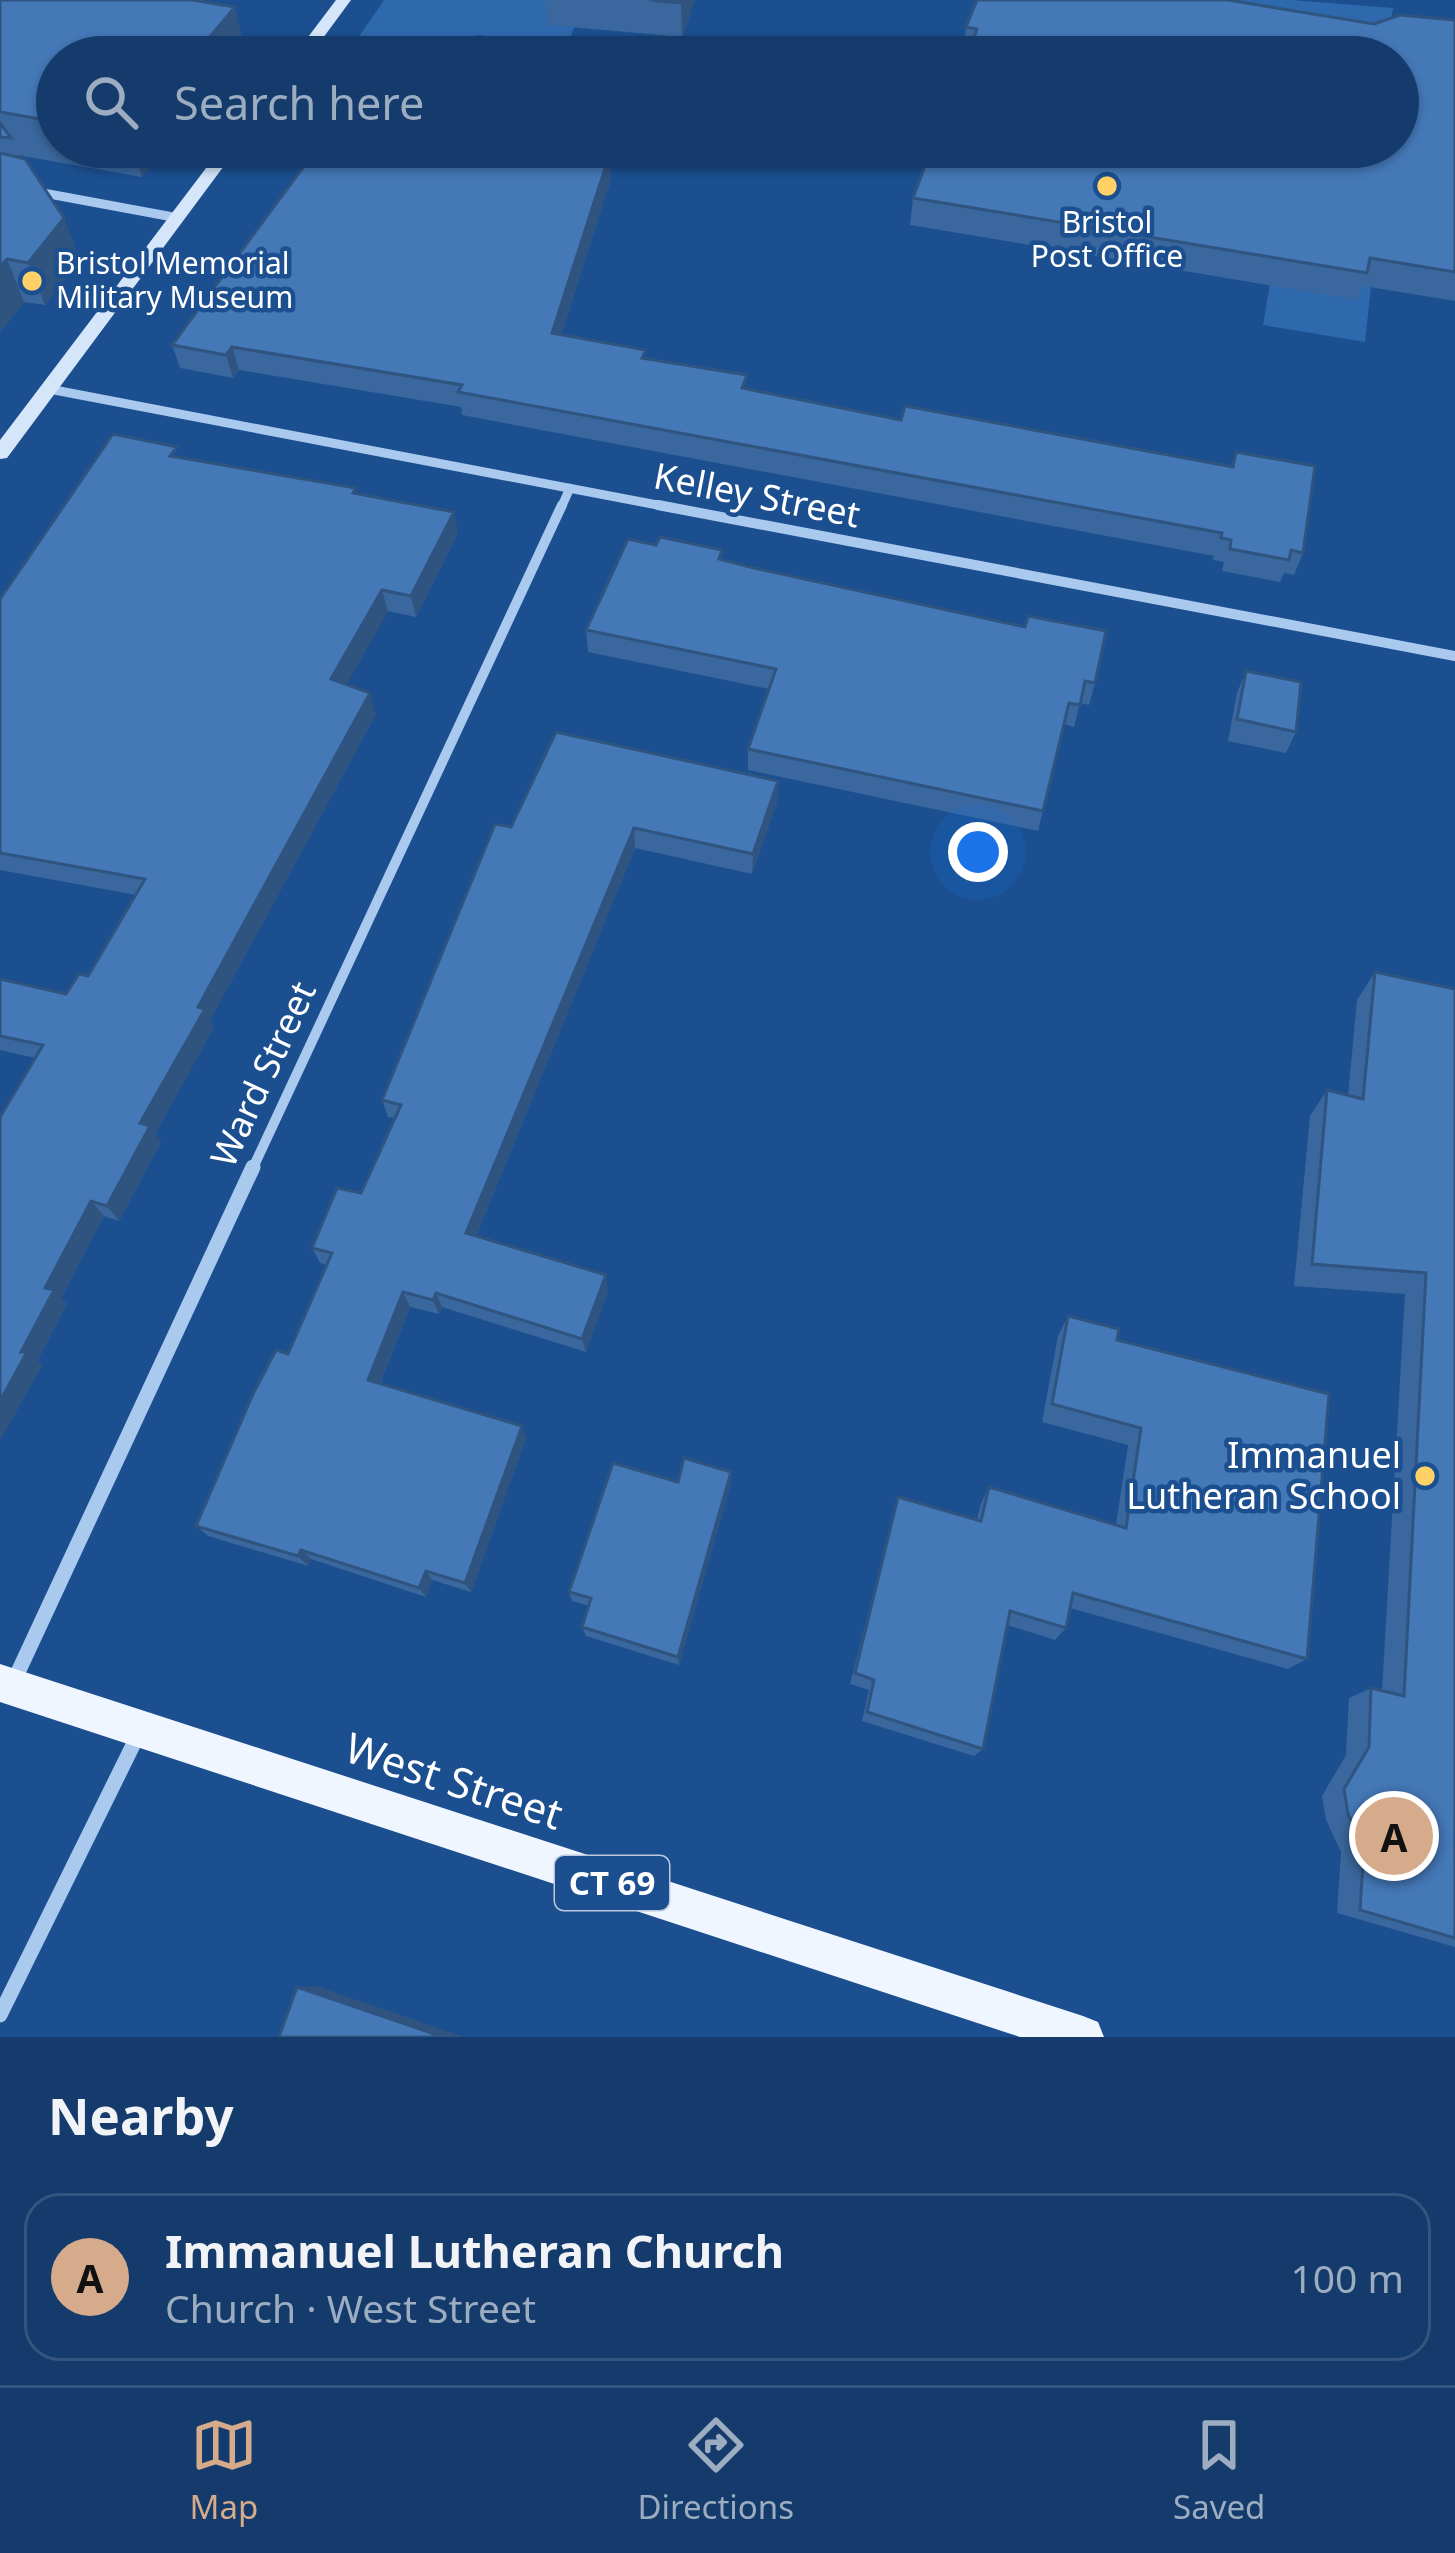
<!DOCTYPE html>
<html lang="en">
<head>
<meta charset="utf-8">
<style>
	:root { --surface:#143b6b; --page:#214673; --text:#f1f3f6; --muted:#9dadc1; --line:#33557e; --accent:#d6ab8b }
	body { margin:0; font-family:"Noto Sans",sans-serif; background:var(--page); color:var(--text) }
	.you { position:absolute; left:978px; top:852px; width:42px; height:42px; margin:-30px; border:9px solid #fff; border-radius:50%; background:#1a73e8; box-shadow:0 0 0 18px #1a73e833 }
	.badge { display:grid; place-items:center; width:78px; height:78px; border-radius:50%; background:var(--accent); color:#111; font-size:39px; font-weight:700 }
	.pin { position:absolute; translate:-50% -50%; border:6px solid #fff; box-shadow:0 3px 12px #0006 }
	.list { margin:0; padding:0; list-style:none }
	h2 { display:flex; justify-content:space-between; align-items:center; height:156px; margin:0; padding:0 48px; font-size:51px }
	h2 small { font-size:39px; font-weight:400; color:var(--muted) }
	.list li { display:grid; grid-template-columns:78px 1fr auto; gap:36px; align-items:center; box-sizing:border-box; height:168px; margin:0 24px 24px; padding:0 24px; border:3px solid var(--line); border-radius:36px }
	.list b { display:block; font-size:45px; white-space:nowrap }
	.list p { margin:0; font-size:39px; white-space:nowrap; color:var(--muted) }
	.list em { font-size:39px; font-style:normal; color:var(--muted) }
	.icon { flex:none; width:66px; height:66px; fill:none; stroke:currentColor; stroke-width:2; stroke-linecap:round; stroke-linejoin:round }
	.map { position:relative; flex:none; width:1455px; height:2037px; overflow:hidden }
	.search { position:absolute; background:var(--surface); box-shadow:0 3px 9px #0004; left:36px; right:36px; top:36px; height:132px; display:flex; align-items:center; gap:30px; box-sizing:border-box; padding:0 42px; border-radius:66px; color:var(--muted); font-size:45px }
	.sheet { height:348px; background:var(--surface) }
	nav { display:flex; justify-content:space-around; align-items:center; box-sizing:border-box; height:168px; border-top:3px solid var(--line); background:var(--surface); font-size:33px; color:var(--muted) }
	nav a { display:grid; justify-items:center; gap:6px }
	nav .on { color:var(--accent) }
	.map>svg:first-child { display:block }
	.green { fill:#2e69ad }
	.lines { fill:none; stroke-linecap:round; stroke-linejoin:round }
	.street-far2 { stroke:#a9c9ee; stroke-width:9 }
	.street-far1 { stroke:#a9c9ee; stroke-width:10 }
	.street { stroke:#a9c9ee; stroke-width:15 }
	.secondary { fill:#d6e6fa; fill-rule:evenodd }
	.primary { fill:#f0f6ff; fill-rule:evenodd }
	.wall { fill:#3a679d }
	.shaded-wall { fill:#305480 }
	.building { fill:#4478b7; stroke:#305480; stroke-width:3 }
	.poi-dot { fill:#ffd166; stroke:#1b4f8f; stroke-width:4.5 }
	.labels { text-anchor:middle; stroke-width:9; stroke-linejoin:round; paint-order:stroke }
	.far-poi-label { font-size:30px; fill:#fff; stroke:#1b4f8f }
	.shield { fill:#1b4f8f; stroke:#bbcadd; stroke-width:3 }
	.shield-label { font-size:33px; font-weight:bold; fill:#fff }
	.street-label { font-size:36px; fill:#fff; stroke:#1b4f8f }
	.poi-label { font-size:36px; fill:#fff; stroke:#1b4f8f; text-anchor:end }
	.near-street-label { font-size:42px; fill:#fff; stroke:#1b4f8f }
</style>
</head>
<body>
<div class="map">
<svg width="1455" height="2037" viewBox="0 0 1455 2037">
	<rect width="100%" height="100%" fill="#1b4f8f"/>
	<!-- green -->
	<path class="green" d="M384,0H558L574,27L563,57H536L540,41L477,35L471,40L431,36L420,57H345Z
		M1065,0H1291L1393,8L1388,40L1310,57Z
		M1276,247L1371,287L1365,342L1263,325Z"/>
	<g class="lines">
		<!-- street-far2 -->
		<path class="street-far2" d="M803,147L853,151
			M0,185L173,217
			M49,389L673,508
			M561,508L570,488"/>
		<!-- street-far1 -->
		<path class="street-far1" d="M658,505L1455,656
			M252,1170L562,505"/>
		<!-- street -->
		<path class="street" d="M13,1683L253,1167
			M0,2015L138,1735"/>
		<!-- secondary -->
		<path class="secondary" d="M336,0H351L309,57H293Z
			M222,147H238L7,458L0,459V440Z"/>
		<!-- primary -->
		<path class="primary" d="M0,1664L1083,2016L1098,2022L1104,2037H1020L0,1702Z"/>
	</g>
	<!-- wall -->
	<path class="wall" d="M0,0H205L204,2L245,49L239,57H57V147H166L142,177L17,155L64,218L80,261L45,305L24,302L0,332Z
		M545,0H695L682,37L548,25Z
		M1455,20V301L1363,286L1357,300L910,225L913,198L968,55L963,54L966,27L1374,24Z
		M527,151L609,156L611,179L561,335L747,389L901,420L1231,466L1236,452L1303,553L1294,575L1284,573L1280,582L1222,571L1224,562L1213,560L1214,556L462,415L461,407L239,370L233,378L180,368L172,345L467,152Z
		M180,458L357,493L458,533L416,617L388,611L346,685L376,714L210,1020L214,1027L155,1134L161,1142L119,1221L104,1216L61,1298L67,1304L37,1361L42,1365L0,1440L35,1058L0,1050V979L66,994L88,976L136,895L0,870V599Z
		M722,560L1095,683L1089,705L1080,703L1074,727L1064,724L1038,831L748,770V749L769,689L588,652L586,630Z
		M1246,671L1296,732L1286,753L1228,741L1237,693Z
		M778,781L777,802L752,874L635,848L476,1236L608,1290L586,1352L442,1307L439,1314L410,1307L380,1384L526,1438L471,1592L432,1580L426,1597L311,1559L308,1566L208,1536L196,1526L288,1354L327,1265L320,1263L312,1248L361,1193L395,1118L388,1117L382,1100L511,827Z
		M1375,972L1455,989V1947L1337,1913L1341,1852L1326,1820L1322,1796L1346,1755L1349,1698L1371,1688L1382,1690L1405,1294L1294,1286L1310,1116L1327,1090L1348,1095L1357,1000Z
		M1068,1316L1117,1340L1307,1659L1288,1669L1070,1608L1066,1628L1055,1640L1007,1625L983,1749L974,1756L862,1721L869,1690L850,1684L898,1497L977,1519L981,1503L989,1487L1116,1525L1128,1445L1042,1422L1058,1336Z
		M731,1472V1483L679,1665L586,1636L582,1627L589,1606L572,1601L569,1592L678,1482Z"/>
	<!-- shaded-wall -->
	<path class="shaded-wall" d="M682,0H695L682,37L681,3Z
		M235,7L245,49L239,57H193Z
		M132,147H166L142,177Z
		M609,156L611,179L554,356L552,333Z
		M64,218L80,261L45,305L28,263Z
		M7,259L24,302L0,332V267Z
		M232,347L239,370L233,378L226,355Z
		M454,512L458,533L416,617L411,596Z
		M382,590L388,611L338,700L331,679Z
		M370,693L376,714L210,1020L214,1027L155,1134L161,1142L119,1221L107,1206L140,1123L198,1007Z
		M778,781L777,802L752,874L753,854Z
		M634,828L635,848L471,1248L466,1233Z
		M91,1201L104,1216L61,1298L67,1304L37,1361L42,1365L0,1440V1401L45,1288Z
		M606,1275L608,1290L586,1352L582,1339Z
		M403,1292L410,1307L376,1393L368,1380Z
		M436,1293L442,1307L439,1314L433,1300Z
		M522,1426L526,1438L471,1592L465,1583Z
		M731,1472V1483L679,1665L678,1657Z
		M301,1550L311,1559L308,1566L298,1556Z
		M426,1571L432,1580L426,1597L419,1588Z
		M317,1986L464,2037H443L297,1987Z"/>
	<!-- building -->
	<path class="building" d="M0,0H192L235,7L193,57H57V122L0,112Z
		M649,0H682L681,3Z
		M977,0H1228L1374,24L1400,15L1455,20V272L1370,258L1367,273L913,198L932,147H1398V57H967L977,29L966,27Z
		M0,123L11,138L0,137Z
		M318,147H438L467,152L471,147H526L524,151L609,156L552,333L646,350L642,358L747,375L742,388L901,420L905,406L1233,467L1236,452L1315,466L1303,553L1291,550L1289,560L1230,549L1231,540L1221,538L1222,533L458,392L462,385L232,347L226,355L172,345Z
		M0,153L25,159L64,218L28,263L7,259L0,267Z
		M113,434L177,447L170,456L356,488L353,493L454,512L411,596L382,590L331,679L370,693L198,1007L205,1009L140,1123L150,1126L107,1206L91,1201L45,1288L54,1290L21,1352H27L0,1401V1117L43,1045L0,1036V979L66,994L79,974L88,976L145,879L0,853V599Z
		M660,537L722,550L719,559L754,568L1025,627L1028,616L1106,631L1095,683L1085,681L1080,705L1069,703L1043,811L748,749L776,669L586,630L628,539L656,545Z
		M1246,671L1301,682L1296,732L1237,719Z
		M556,732L778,781L753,854L634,828L466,1233L606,1275L582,1339L436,1293L433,1300L403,1292L368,1380L522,1426L465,1583L426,1571L419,1588L301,1550L298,1556L196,1526L253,1394L276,1350L288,1354L332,1253L312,1248L337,1188L361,1193L401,1105L382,1100L495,824L511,827Z
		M1375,972L1455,989V1938L1360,1910L1364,1848L1348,1814L1344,1789L1369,1747L1371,1688L1404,1696L1426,1273L1312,1264L1327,1090L1363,1099Z
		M1068,1316L1119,1329L1117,1340L1329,1394L1307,1659L1073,1593L1066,1628L1010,1611L983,1749L867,1712L874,1680L855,1673L898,1497L981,1521L989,1487L1126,1528L1141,1428L1052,1404Z
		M684,1458L731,1472L678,1657L582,1627L591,1598L569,1592L613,1463L678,1482Z
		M297,1987L443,2037H279Z"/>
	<!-- markers -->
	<g class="poi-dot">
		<circle cx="1107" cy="186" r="12"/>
		<circle cx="32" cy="281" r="12"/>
		<circle cx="1425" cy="1476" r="12"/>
	</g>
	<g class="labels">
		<!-- far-poi labels -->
		<g class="far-poi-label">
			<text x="1107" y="233">Bristol<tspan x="1107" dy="34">Post Office</tspan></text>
			<text x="56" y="274" text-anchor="start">Bristol Memorial<tspan x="56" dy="34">Military Museum</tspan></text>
		</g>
		<!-- shield labels -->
		<rect class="shield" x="555" y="1856" width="114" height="54" rx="9"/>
		<g class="shield-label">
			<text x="612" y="1895">CT 69</text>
		</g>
		<!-- street labels -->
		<g class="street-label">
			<text transform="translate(757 495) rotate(11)" y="13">Kelley Street</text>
			<text transform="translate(263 1074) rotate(-65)" y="13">Ward Street</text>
		</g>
		<!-- poi labels -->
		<g class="poi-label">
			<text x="1401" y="1468">Immanuel<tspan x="1401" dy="41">Lutheran School</tspan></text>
		</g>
		<!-- near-street labels -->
		<g class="near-street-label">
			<text transform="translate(454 1781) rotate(18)" y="15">West Street</text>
		</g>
	</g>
</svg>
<div class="you"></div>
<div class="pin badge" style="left:1394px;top:1836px">A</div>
<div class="search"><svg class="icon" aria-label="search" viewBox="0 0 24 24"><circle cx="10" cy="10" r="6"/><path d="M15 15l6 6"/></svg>Search here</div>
</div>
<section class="sheet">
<h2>Nearby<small></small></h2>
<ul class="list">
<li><span class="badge">A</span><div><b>Immanuel Lutheran Church</b><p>Church · West Street</p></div><em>100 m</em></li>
</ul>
</section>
<nav>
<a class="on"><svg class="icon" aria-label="map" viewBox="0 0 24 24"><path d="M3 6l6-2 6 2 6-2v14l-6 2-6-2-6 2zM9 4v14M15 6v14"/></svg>Map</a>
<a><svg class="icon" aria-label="directions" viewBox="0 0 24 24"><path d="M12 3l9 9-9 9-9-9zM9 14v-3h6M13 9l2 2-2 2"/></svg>Directions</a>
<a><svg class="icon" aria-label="saved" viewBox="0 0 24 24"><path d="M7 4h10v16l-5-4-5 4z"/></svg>Saved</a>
</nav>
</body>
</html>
